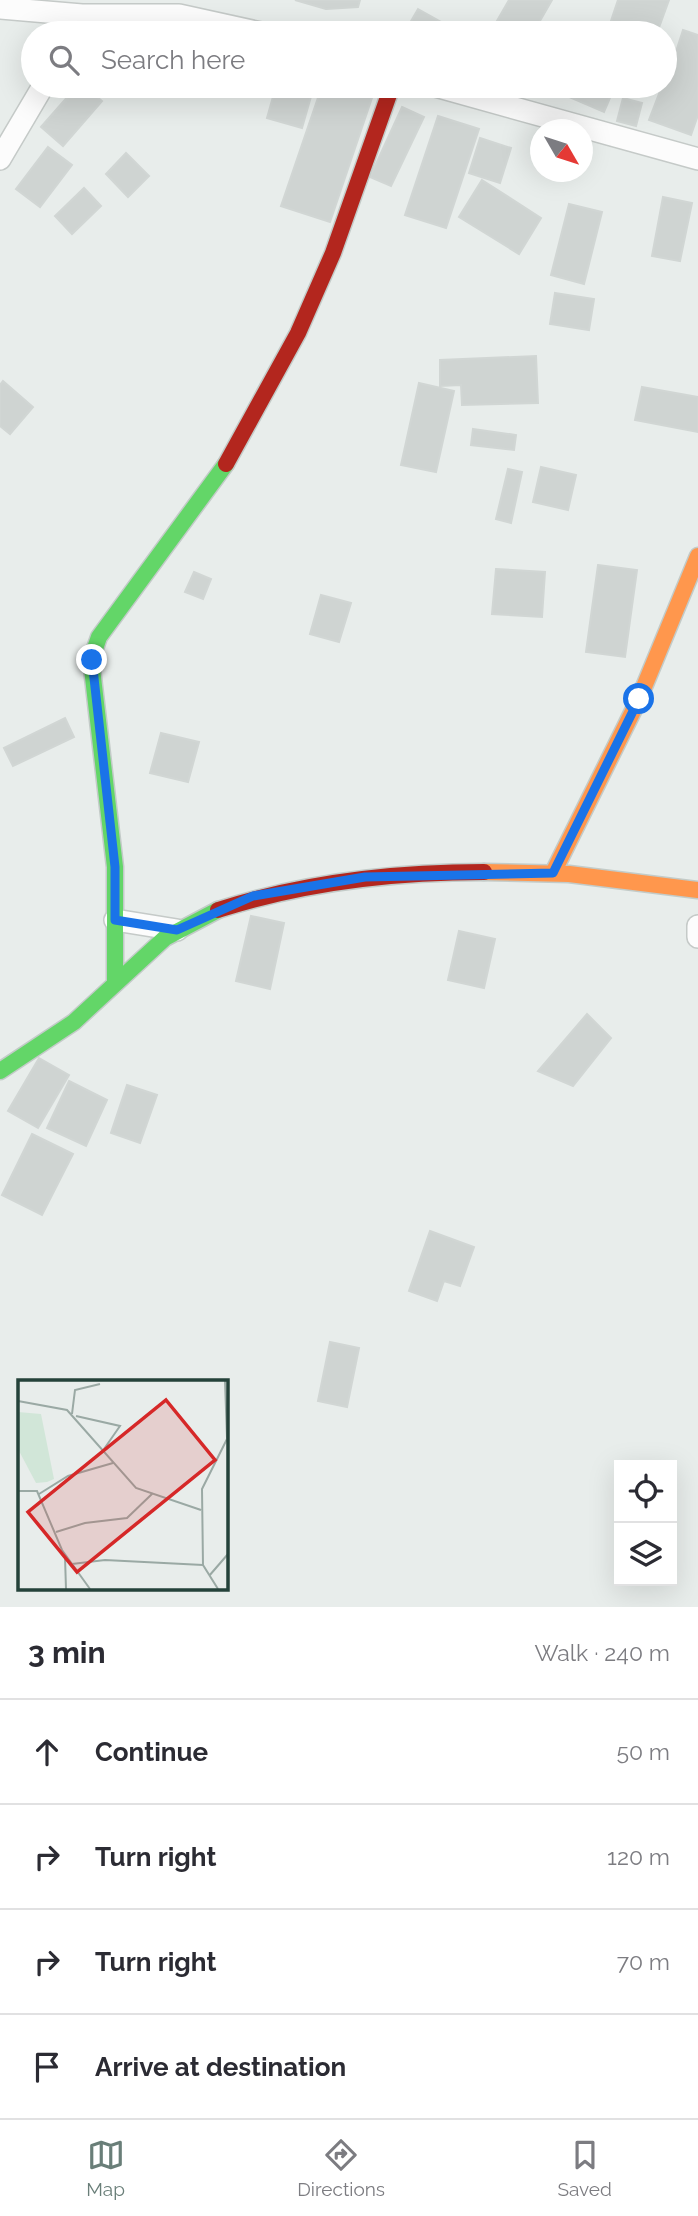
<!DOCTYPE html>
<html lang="en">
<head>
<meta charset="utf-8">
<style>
	:root { --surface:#fff; --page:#f2f2f3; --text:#2b2b33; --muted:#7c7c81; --line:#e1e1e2; --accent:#697e78 }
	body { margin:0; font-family:Raleway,sans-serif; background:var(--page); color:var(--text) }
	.controls { position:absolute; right:21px; bottom:21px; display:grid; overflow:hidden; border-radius:0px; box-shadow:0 7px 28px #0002 }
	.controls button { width:63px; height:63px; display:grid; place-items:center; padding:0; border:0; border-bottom:2px solid var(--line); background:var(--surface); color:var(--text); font:35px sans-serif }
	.compass { position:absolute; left:530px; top:119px; width:63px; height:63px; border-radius:50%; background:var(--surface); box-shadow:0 7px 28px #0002; rotate:129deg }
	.stop { position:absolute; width:21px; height:21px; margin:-16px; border:5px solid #1a73e8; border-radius:50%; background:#fff }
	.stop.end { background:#1a73e8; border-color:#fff; box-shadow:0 2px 7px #0008 }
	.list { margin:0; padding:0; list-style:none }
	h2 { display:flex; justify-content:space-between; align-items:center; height:91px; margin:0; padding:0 28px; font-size:30px }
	h2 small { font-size:23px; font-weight:400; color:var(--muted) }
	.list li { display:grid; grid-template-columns:46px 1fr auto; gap:21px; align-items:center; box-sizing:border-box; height:105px; padding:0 28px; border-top:2px solid var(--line) }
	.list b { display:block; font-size:26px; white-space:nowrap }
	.list em { font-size:23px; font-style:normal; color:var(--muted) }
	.icon { flex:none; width:38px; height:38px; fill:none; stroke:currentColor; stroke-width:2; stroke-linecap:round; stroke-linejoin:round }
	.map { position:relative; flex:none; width:698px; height:1607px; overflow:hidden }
	.search { position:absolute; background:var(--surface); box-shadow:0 7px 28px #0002; left:21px; right:21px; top:21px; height:77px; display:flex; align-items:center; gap:18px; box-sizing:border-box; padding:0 24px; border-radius:38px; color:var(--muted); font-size:26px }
	.sheet { height:511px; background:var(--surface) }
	nav { display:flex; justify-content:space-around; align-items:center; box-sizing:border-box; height:98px; border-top:2px solid var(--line); background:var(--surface); font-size:19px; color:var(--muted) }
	nav a { display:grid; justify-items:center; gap:4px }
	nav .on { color:var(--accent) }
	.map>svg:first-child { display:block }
	.building { fill:#cfd4d2; stroke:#d1d6d4; stroke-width:2 }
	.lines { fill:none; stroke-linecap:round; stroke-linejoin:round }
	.street-casing { stroke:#c5cac8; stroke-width:24 }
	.fast-casing { stroke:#c3cbc8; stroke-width:19 }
	.slow-casing { stroke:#c3cbc8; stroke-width:19 }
	.jam-casing { stroke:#c3cbc8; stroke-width:19 }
	.street { stroke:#fcfcfc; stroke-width:21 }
	.fast { stroke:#63d668; stroke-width:16 }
	.slow { stroke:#ff974d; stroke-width:16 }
	.jam { stroke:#b3261e; stroke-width:16 }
	.route { stroke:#1a73e8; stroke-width:9 }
	.inset-road { fill:none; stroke:#9aa9a4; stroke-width:2 }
	.view { fill:#d62828; fill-opacity:0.15; stroke:#d62828; stroke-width:3.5 }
	.inset-edge { fill:none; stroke:#24423a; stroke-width:3.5 }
</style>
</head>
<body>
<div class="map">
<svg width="698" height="1607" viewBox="0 0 698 1607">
	<rect width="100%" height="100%" fill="#e8edeb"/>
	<!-- building -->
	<path class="building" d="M295,0H360L358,7L326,9Z
		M509,0H552L533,33H490Z
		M618,0H669L657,33H644L611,21Z
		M418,9L459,32L458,33H417L407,28Z
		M683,30L698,35V115L691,135L649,120L662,86H665Z
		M77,86H84L102,101L63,146L41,127Z
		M276,86H314L302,128L267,118Z
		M322,86H346L373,95L330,222L281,206Z
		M564,86H615L604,112L560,93Z
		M623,98L642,103L636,126L617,121Z
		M402,107L424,117L391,186L370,177Z
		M438,116L479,129L446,228L405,215Z
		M480,138L511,148L500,183L469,173Z
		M48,147L72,165L40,207L16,189Z
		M126,153L149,176L128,197L106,174Z
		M482,180L541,218L519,254L459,217Z
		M84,188L101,206L72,234L55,216Z
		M663,197L692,203L680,261L652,256Z
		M569,204L602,212L584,284L551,275Z
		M555,293L594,299L589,330L550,324Z
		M536,356L538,403L462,405L461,385L440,386V360Z
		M3,381L33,407L10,434L0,426V385Z
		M419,383L454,391L436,472L401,465Z
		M642,387L698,397V432L635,420Z
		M473,429L516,435L514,450L471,445Z
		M541,467L576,475L568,510L533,502Z
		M508,469L522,472L511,523L496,519Z
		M598,565L637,570L625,657L586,652Z
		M496,569L545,572L542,617L492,614Z
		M194,572L211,579L203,599L185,592Z
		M321,595L351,603L339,642L310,634Z
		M65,718L74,737L13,766L4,748Z
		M161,733L199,742L188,782L150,773Z
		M251,916L284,923L270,989L236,981Z
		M459,931L495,939L484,988L448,980Z
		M587,1014L611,1038L573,1086L538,1071Z
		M39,1058L69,1075L38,1128L8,1111Z
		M69,1081L107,1100L86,1146L47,1128Z
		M127,1085L157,1095L140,1143L111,1133Z
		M32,1134L73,1154L42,1215L2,1195Z
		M430,1231L474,1247L460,1286L444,1281L437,1301L409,1291Z
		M330,1342L359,1348L347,1407L318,1401Z"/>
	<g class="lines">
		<!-- street casing -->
		<g class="street-casing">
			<path id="street" d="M0,8L82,15H179L261,33
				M435,86L698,159
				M0,159L43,86
				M115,920L177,930
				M698,926V937"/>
		</g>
		<!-- fast casing -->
		<g class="fast-casing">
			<path id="fast" d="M115,981V867L91,660L99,637L226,464
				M0,1071L74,1022L165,938L218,910"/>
		</g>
		<!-- slow casing -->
		<g class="slow-casing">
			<path id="slow" d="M484,872L569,874L698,890
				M553,873L639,699L698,556"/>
		</g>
		<!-- jam casing -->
		<g class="jam-casing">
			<path id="jam" d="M226,464L298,333L333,253L392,86
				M218,910C305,882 392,872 484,872"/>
		</g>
		<!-- street -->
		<use href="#street" class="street"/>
		<!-- fast -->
		<use href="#fast" class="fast"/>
		<!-- slow -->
		<use href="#slow" class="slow"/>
		<!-- jam -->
		<use href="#jam" class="jam"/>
	</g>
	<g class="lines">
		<!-- route -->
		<path class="route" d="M92,660L115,867V920L177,930L253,896L365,877L553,873L639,699"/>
	</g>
	<!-- overview -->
	<g transform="translate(18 1380)">
		<rect width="210" height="210" fill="#e8edeb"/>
		<path d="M0,32L23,34L36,99L29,102L18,103L0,69Z" fill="#d1e6d8"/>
		<path class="inset-road" d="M207,1L209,58M0,21L49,30L118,108L183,130M54,34L57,10L82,4M58,36L102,46L86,69M0,111H19L44,170L72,209M21,114L50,96L95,83M38,152L67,143L109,138L135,113M47,177L48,209M54,184L87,180L185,185M191,196L210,174M200,209L185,185L184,109L210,57"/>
		<path class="view" d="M148,20L197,80L59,192L10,132Z"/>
		<rect width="210" height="210" class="inset-edge"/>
	</g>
</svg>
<div class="controls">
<button><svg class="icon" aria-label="locate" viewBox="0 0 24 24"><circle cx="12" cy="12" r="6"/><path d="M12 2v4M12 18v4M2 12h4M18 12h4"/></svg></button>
<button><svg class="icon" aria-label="layers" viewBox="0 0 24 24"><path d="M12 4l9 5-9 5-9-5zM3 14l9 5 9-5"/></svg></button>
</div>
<svg class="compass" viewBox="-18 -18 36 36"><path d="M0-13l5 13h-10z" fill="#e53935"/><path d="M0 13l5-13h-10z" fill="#7c7c81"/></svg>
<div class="stop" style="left:639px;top:699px"></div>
<div class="stop end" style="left:92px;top:660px"></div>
<div class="search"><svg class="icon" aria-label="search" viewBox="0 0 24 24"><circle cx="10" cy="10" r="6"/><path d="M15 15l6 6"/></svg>Search here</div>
</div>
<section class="sheet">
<h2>3 min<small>Walk · 240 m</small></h2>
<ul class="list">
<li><svg class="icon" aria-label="ahead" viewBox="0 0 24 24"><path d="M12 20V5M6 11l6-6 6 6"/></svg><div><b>Continue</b></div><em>50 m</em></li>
<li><svg class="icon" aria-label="right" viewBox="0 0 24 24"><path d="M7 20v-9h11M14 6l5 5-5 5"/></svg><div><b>Turn right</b></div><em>120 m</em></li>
<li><svg class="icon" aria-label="right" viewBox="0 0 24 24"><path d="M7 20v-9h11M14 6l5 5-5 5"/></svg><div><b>Turn right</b></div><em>70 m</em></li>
<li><svg class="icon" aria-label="arrive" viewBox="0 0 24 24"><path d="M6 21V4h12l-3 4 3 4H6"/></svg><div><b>Arrive at destination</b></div></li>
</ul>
</section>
<nav>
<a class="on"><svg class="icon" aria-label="map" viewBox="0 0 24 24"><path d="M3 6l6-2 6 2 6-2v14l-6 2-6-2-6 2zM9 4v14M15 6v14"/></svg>Map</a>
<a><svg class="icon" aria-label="directions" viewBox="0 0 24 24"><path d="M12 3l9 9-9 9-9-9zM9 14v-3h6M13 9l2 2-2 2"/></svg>Directions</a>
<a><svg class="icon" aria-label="saved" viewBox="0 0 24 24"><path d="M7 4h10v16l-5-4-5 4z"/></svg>Saved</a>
</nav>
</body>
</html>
